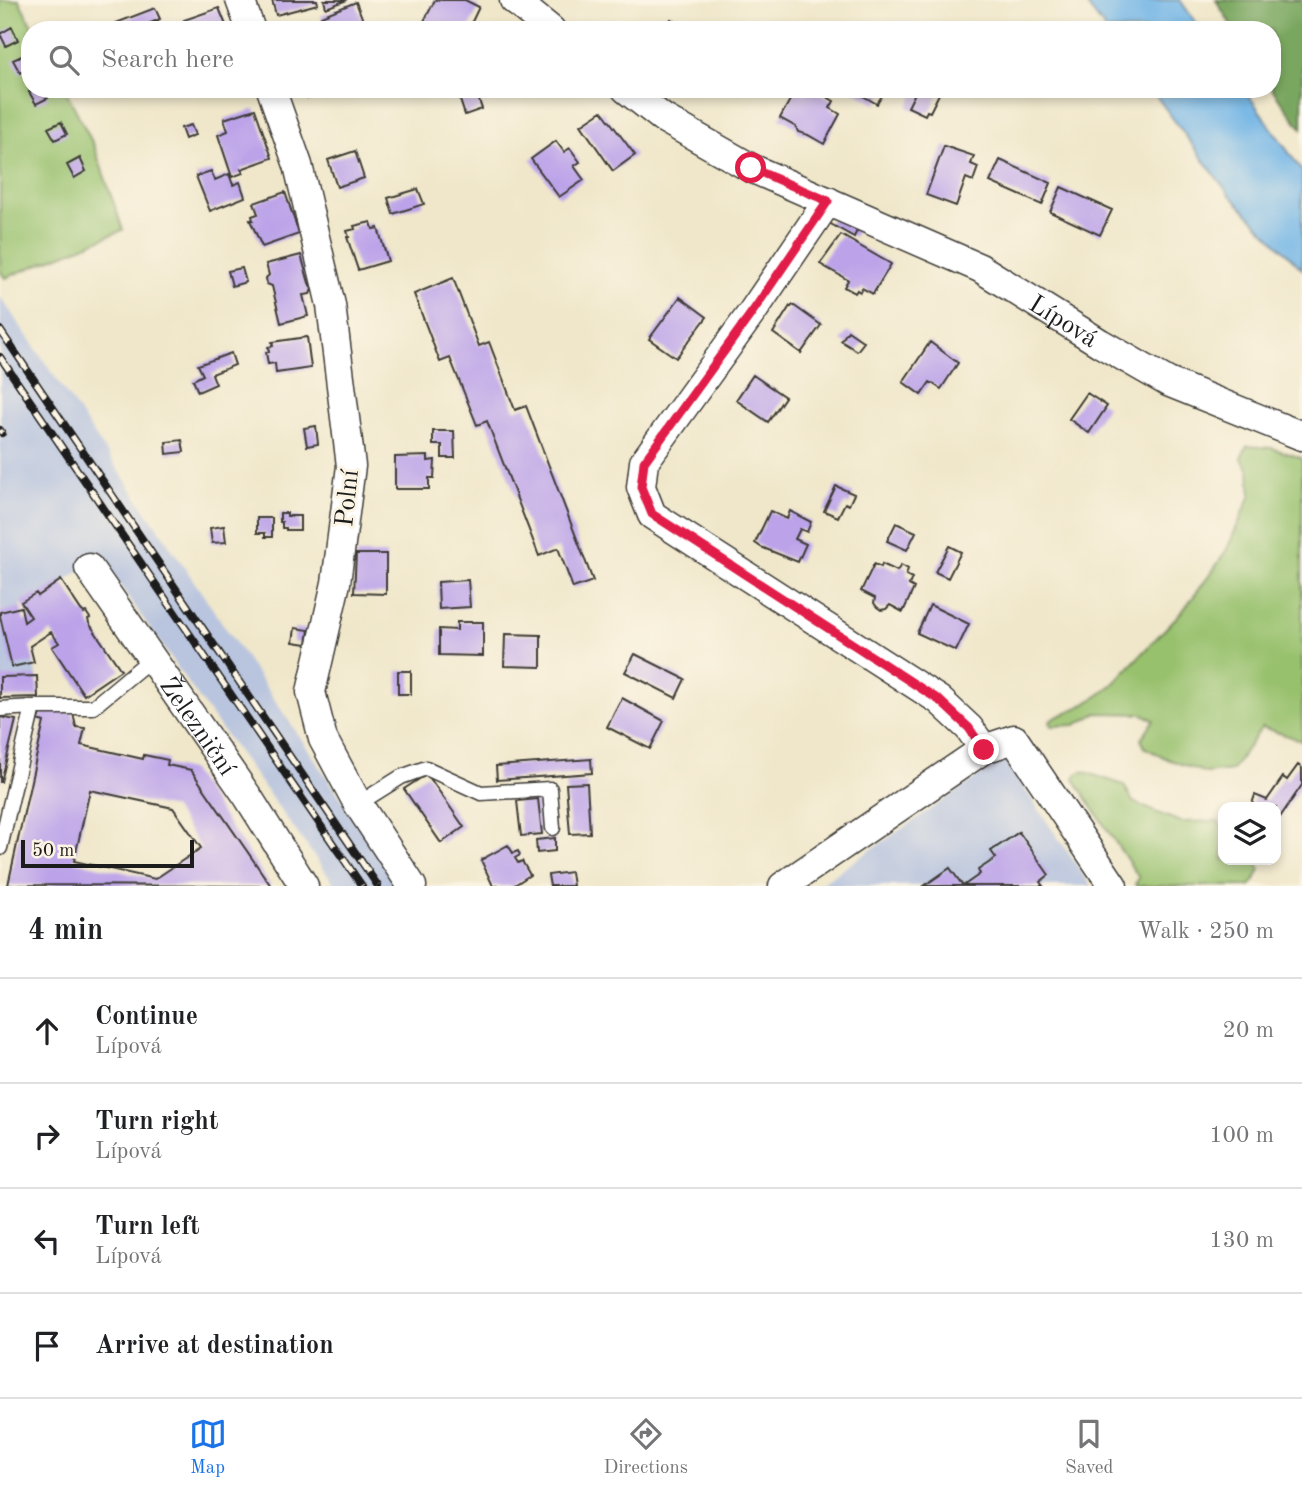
<!DOCTYPE html>
<html lang="en">
<head>
<meta charset="utf-8">
<style>
	:root { --surface:#fff; --page:#f2f2f2; --text:#202124; --muted:#757577; --line:#e0e0e0; --accent:#1a73e8 }
	body { margin:0; font-family:"Old Standard TT",serif; background:var(--page); color:var(--text) }
	.controls { position:absolute; right:21px; bottom:21px; display:grid; overflow:hidden; border-radius:14px; box-shadow:0 4px 10px #0003 }
	.controls button { width:63px; height:63px; display:grid; place-items:center; padding:0; border:0; border-bottom:2px solid var(--line); background:var(--surface); color:var(--text); font:35px sans-serif }
	.scale { position:absolute; left:21px; bottom:18px; width:173px; box-sizing:border-box; padding-left:7px; border:4px solid #1c1c1c; border-top:0; font-size:19px; line-height:24px; white-space:nowrap; color:#1c1c1c; -webkit-text-stroke:5px #fcf5e5; paint-order:stroke }
	.stop { position:absolute; width:21px; height:21px; margin:-16px; border:5px solid #e11d48; border-radius:50%; background:#fff }
	.stop.end { background:#e11d48; border-color:#fff; box-shadow:0 2px 7px #0008 }
	.list { margin:0; padding:0; list-style:none }
	h2 { display:flex; justify-content:space-between; align-items:center; height:91px; margin:0; padding:0 28px; font-size:30px }
	h2 small { font-size:23px; font-weight:400; color:var(--muted) }
	.list li { display:grid; grid-template-columns:46px 1fr auto; gap:21px; align-items:center; box-sizing:border-box; height:105px; padding:0 28px; border-top:2px solid var(--line) }
	.list b { display:block; font-size:26px; white-space:nowrap }
	.list p { margin:0; font-size:23px; white-space:nowrap; color:var(--muted) }
	.list em { font-size:23px; font-style:normal; color:var(--muted) }
	.icon { flex:none; width:38px; height:38px; fill:none; stroke:currentColor; stroke-width:2; stroke-linecap:round; stroke-linejoin:round }
	.map { position:relative; flex:none; width:1302px; height:886px; overflow:hidden }
	.search { position:absolute; background:var(--surface); box-shadow:0 4px 10px #0003; left:21px; right:21px; top:21px; height:77px; display:flex; align-items:center; gap:18px; box-sizing:border-box; padding:0 24px; border-radius:28px; color:var(--muted); font-size:26px }
	.sheet { height:511px; background:var(--surface) }
	nav { display:flex; justify-content:space-around; align-items:center; box-sizing:border-box; height:98px; border-top:2px solid var(--line); background:var(--surface); font-size:19px; color:var(--muted) }
	nav a { display:grid; justify-items:center; gap:4px }
	nav .on { color:var(--accent) }
	.map>svg:first-child { display:block }
	.industrial { fill:#b9c5de }
	.green { fill:#98c16d; stroke:#5a6e44; stroke-width:2 }
	.forest { fill:#7aa760; stroke:#4b623e; stroke-width:2 }
	.water { fill:#70b4e6; stroke:#466881; stroke-width:2 }
	.building { fill:#bca3e9; fill-rule:evenodd }
	.lines { fill:none; stroke-linecap:round; stroke-linejoin:round }
	.lane-casing { stroke:#3c3a36; stroke-width:17 }
	.street-casing { stroke:#3c3a36; stroke-width:31 }
	.lane { stroke:#fff; stroke-width:14 }
	.street { stroke:#fff; stroke-width:28 }
	.rail-casing { stroke:#1c1c1c; stroke-width:8 }
	.rail { stroke:#fcf5e5; stroke-width:5; stroke-dasharray:16; stroke-linecap:butt }
	.route { stroke:#e11d48; stroke-width:9 }
	.labels { text-anchor:middle; stroke-width:6; stroke-linejoin:round; paint-order:stroke }
	.street-label { font-size:26px; fill:#1c1c1c; stroke:#fcf5e5 }
</style>
</head>
<body>
<div class="map">
<svg width="1302" height="886" viewBox="0 0 1302 886">
	<rect width="100%" height="100%" fill="#fcf5e5"/>
	<filter id="ink" filterUnits="userSpaceOnUse"><feTurbulence type="fractalNoise" baseFrequency=".0143" numOctaves="2"/><feDisplacementMap in="SourceGraphic" scale="14" xChannelSelector="R" yChannelSelector="G"/><feConvolveMatrix kernelMatrix="1 2 1 2 8 2 1 2 1" color-interpolation-filters="sRGB"/></filter>
	<filter id="wash" filterUnits="userSpaceOnUse"><feTurbulence type="fractalNoise" baseFrequency=".00686" numOctaves="4" result="noise"/><feDisplacementMap in="SourceGraphic" scale="28" xChannelSelector="R" yChannelSelector="G"/><feGaussianBlur stdDeviation="1.57" result="paint"/><feColorMatrix in="noise" values="0 0 0 0 0 0 0 0 0 0 0 0 0 0 0 0 0 1.4 0 .05"/><feComposite in="paint" operator="in"/></filter>
	<g filter="url(#wash)">
		<rect width="100%" height="100%" fill="#f0e7ca"/>
		<!-- industrial -->
		<path class="industrial" d="M0,296L68,396L401,886H336L200,700L101,558L37,598L34,594L21,602L20,609L37,676L0,677Z
			M1004,759L1091,886H818Z"/>
		<!-- green -->
		<path class="green" d="M0,0H19L34,30H30V89H65L94,146L123,230L5,278L0,271Z
			M1247,446L1272,448L1302,458V741L1262,727L1232,770L1206,773L1170,760L1145,748L1141,739L1154,720L1143,714L1097,713L1075,725L1051,726L1050,720L1085,704L1099,695L1113,684L1185,608L1214,569L1227,549L1251,495L1249,470L1241,458Z
			M1082,771L1124,785L1133,802L1160,814L1181,822L1217,821L1223,827V860H1255L1260,869L1255,880L1250,886H1137L1135,884L1139,878L1074,779L1075,776Z"/>
		<!-- forest -->
		<path class="forest" d="M1216,0H1302V129L1272,89V30H1234Z"/>
		<!-- water -->
		<path class="water" d="M1083,0H1180L1201,30H1106Z
			M1151,89H1244L1302,171V269L1229,194Z"/>
		<g id="blocks">
			<!-- building -->
			<path class="building" d="M272,0H317L318,4L276,15Z
				M324,0H347L326,8Z
				M435,0H465L479,7L468,30H427L421,27Z
				M356,2L364,23L345,30H326L321,16Z
				M155,8L160,19L134,30H119L116,23Z
				M219,8L228,30H188L184,20Z
				M671,19L688,30H655L660,21L667,25Z
				M158,22L162,30H139Z
				M12,27L18,40L6,46L0,34Z
				M26,54L30,62V68L20,73L13,60Z
				M34,89H44L48,98L36,104L29,92Z
				M305,89H334V90L308,98Z
				M472,89H475L482,109L465,115L458,94Z
				M796,89L806,94L808,89H813L834,101L830,108L840,114L824,144L808,135L798,132L796,127L780,118Z
				M851,89H886L877,104Z
				M917,89H929L939,94L930,112L927,111L925,115L908,107Z
				M255,109L272,158L241,169L243,173L232,177L218,135L228,131L224,119Z
				M602,111L635,155L613,171L581,125Z
				M61,122L67,134L55,140L48,128Z
				M191,125L195,135L185,139L181,128Z
				M556,141L564,152L570,148L580,162L574,166L584,180L559,197L531,159Z
				M944,146L974,156L971,164L978,167L973,181L966,178L956,206L926,195Z
				M355,151L364,178L337,187L328,160Z
				M80,158L86,171L74,178L67,165Z
				M1000,160L1051,183L1042,205L990,182Z
				M211,171L215,180L229,174L233,185L240,182L245,197L210,211L196,176Z
				M1061,187L1112,210L1100,235L1050,212Z
				M418,189L424,204L393,214L388,198Z
				M285,192L299,234L262,247L250,220H253L252,216L258,214L254,203Z
				M836,212L860,224L854,237L829,223Z
				M371,222L373,229L378,228L388,261L358,270L347,237H349L347,231L355,229L354,226Z
				M841,235L891,264L873,294L862,288L860,292L857,290L855,293L844,287L848,280L820,264Z
				M301,255L309,283L312,289L310,294L303,295L308,316L281,323L272,286L267,284L266,278L269,275L266,264Z
				M242,268L246,282L232,286L228,271Z
				M453,278L479,346L489,342L515,410L526,406L593,581L573,588L558,548L539,556L487,421L477,425L450,358L440,362L414,294Z
				M680,297L707,317L676,358L649,339Z
				M793,305L821,325L801,353L773,333L790,306L791,307Z
				M848,331L864,342L857,351L841,341Z
				M307,337L311,368L276,373L275,363L268,364L266,352H269L268,347L273,346L272,342Z
				M930,342L958,363L941,389L930,382L921,395L903,382Z
				M231,353L235,365L212,374L216,384L198,392L193,380L203,375L198,365Z
				M753,375L785,397L768,422L736,400Z
				M1087,393L1107,406L1089,433L1069,419Z
				M316,426L318,444L307,446L304,428Z
				M433,431H454L455,458H442V445H433Z
				M182,440L184,452L167,454L166,442Z
				M428,456V461L435,460L434,478H429V489H395V457Z
				M836,486L854,494L849,505L845,503L838,517L824,511Z
				M770,511L787,519L790,511L811,522L807,532L800,529L795,539L806,544L798,562L761,547L755,543Z
				M280,513H287V516H300V530H286V528H282V522H280Z
				M257,518H272V537H265V533H257Z
				M896,523L916,532L907,550L887,541Z
				M224,526L226,542L212,543L210,528Z
				M949,546L961,552L948,578L935,572Z
				M356,554H386V594L354,593Z
				M874,564L881,567L882,564L897,571L901,565L908,569L906,575L912,578L909,585L914,588L903,612L890,605L886,609L881,610L877,607L874,603L875,598L861,591Z
				M61,580L81,610L84,613L86,612L90,618L88,619L89,623L121,670L84,695L52,647L59,643L51,632L30,646L34,662L12,667L0,616V612L21,607L24,622L31,617L21,602L36,593L38,596Z
				M468,580L470,607L439,609L438,582Z
				M930,605L969,624L956,651L917,633Z
				M457,622H483V656L439,655V629L457,630Z
				M295,628L309,630L307,644L293,642Z
				M505,634L541,635V667L504,666Z
				M635,654L685,679L676,698L625,672Z
				M398,671H411V694H398Z
				M37,676L38,697L0,698V677Z
				M622,698L664,721L650,749L607,727Z
				M46,708L73,713L76,727L85,728L81,745L143,759L144,755L168,760L167,765L191,770L271,886L8,885L44,722L37,720ZM90,790L173,808L201,848L155,879L74,861Z
				M0,717L16,720L1,782H0Z
				M591,759L592,773L497,780L496,766Z
				M1298,765L1302,768V785L1276,823V807H1251L1255,795L1267,800L1283,777L1287,780Z
				M427,774L464,827L441,843L404,789Z
				M587,783L590,833L570,834L566,784Z
				M538,799L542,834L521,836L517,801Z
				M1019,832L1049,875L1040,882L1043,886H963L980,874L978,870L996,858L991,851Z
				M555,838V851L537,853L536,840Z
				M508,845L513,853L518,851L520,855L515,858L518,863L522,861L530,875L513,886H493L481,860Z
				M950,868L963,886H924Z
				M571,872L573,886H550L548,875Z"/>
		</g>
	</g>
	<g filter="url(#ink)">
		<use href="#blocks" fill-opacity="0" stroke="#3c3a36" stroke-width="2"/>
		<g class="lines">
			<!-- lane casing -->
			<g class="lane-casing">
				<path id="lane" d="M0,709L33,707
					M358,804L401,777L426,768L481,793L550,789L553,828
					M0,848L33,707H93L152,658"/>
			</g>
			<!-- street casing -->
			<g class="street-casing">
				<g id="street">
					<path d="M240,0L251,30"/>
					<path d="M514,0L551,30"/>
					<path d="M271,89L298,165L331,305L351,466L336,583L311,692L323,739L358,804L412,886"/>
					<path id="s1" d="M626,89L663,118L751,168L980,268L1100,343L1168,382L1302,436"/>
					<path d="M828,201L753,311L644,462L641,487L652,515L939,700L969,728L984,749"/>
					<path id="s2" d="M89,568L248,797L304,886"/>
					<path d="M783,886L984,749L1014,739L1113,886"/>
				</g>
			</g>
			<!-- lane -->
			<use href="#lane" class="lane"/>
			<!-- street -->
			<use href="#street" class="street"/>
			<!-- rail casing -->
			<g class="rail-casing">
				<path id="rail" d="M0,330L378,886
					M0,357L362,886
					M0,430L2,433"/>
			</g>
			<!-- rail -->
			<use href="#rail" class="rail"/>
		</g>
	</g>
	<g class="lines" filter="url(#ink)">
		<!-- route -->
		<path class="route" d="M751,168L828,201L753,311L644,462L641,487L652,514L939,700L969,728L984,750"/>
	</g>
	<g class="labels">
		<!-- street labels -->
		<g class="street-label">
			<text dy="9" stroke="none"><textPath href="#s1" startOffset="497">Lípová</textPath></text>
			<text transform="translate(346 498) rotate(-84)" y="9">Polní</text>
			<text dy="9" stroke="none"><textPath href="#s2" startOffset="192">Železniční</textPath></text>
		</g>
	</g>
</svg>
<div class="controls">
<button><svg class="icon" aria-label="layers" viewBox="0 0 24 24"><path d="M12 4l9 5-9 5-9-5zM3 14l9 5 9-5"/></svg></button>
</div>
<div class="scale">50 m</div>
<div class="stop" style="left:751px;top:168px"></div>
<div class="stop end" style="left:984px;top:750px"></div>
<div class="search"><svg class="icon" aria-label="search" viewBox="0 0 24 24"><circle cx="10" cy="10" r="6"/><path d="M15 15l6 6"/></svg>Search here</div>
</div>
<section class="sheet">
<h2>4 min<small>Walk · 250 m</small></h2>
<ul class="list">
<li><svg class="icon" aria-label="ahead" viewBox="0 0 24 24"><path d="M12 20V5M6 11l6-6 6 6"/></svg><div><b>Continue</b><p>Lípová</p></div><em>20 m</em></li>
<li><svg class="icon" aria-label="right" viewBox="0 0 24 24"><path d="M7 20v-9h11M14 6l5 5-5 5"/></svg><div><b>Turn right</b><p>Lípová</p></div><em>100 m</em></li>
<li><svg class="icon" aria-label="left" viewBox="0 0 24 24"><path d="M17 20v-9H6M10 6l-5 5 5 5"/></svg><div><b>Turn left</b><p>Lípová</p></div><em>130 m</em></li>
<li><svg class="icon" aria-label="arrive" viewBox="0 0 24 24"><path d="M6 21V4h12l-3 4 3 4H6"/></svg><div><b>Arrive at destination</b></div></li>
</ul>
</section>
<nav>
<a class="on"><svg class="icon" aria-label="map" viewBox="0 0 24 24"><path d="M3 6l6-2 6 2 6-2v14l-6 2-6-2-6 2zM9 4v14M15 6v14"/></svg>Map</a>
<a><svg class="icon" aria-label="directions" viewBox="0 0 24 24"><path d="M12 3l9 9-9 9-9-9zM9 14v-3h6M13 9l2 2-2 2"/></svg>Directions</a>
<a><svg class="icon" aria-label="saved" viewBox="0 0 24 24"><path d="M7 4h10v16l-5-4-5 4z"/></svg>Saved</a>
</nav>
</body>
</html>
